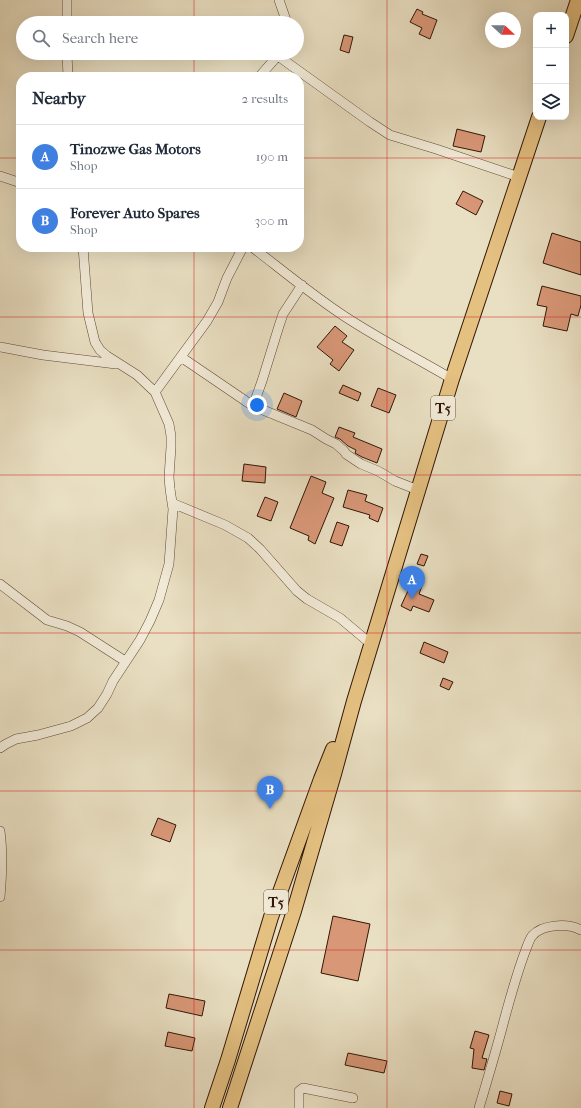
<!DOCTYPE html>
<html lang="en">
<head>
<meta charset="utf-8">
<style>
	:root { --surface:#fff; --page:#f2f2f3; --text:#1f2937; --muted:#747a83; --line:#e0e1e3; --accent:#b45309 }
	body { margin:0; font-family:"IM FELL French Canon",serif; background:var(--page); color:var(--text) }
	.controls { position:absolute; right:12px; top:12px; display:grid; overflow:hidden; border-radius:8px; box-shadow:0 4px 16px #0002 }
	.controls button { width:36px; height:36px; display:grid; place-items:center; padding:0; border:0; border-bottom:1px solid var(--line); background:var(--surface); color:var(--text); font:20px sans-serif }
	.compass { position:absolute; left:485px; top:12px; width:36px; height:36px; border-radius:50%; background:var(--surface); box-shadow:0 4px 16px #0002; rotate:111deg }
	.you { position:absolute; left:257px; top:405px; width:14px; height:14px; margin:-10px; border:3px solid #fff; border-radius:50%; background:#1a73e8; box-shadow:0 0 0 6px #1a73e833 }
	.badge { display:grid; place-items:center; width:26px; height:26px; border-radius:50%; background:var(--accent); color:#fff; font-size:13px; font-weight:700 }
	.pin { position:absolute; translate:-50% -33px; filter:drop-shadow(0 1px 2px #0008) }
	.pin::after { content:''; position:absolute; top:21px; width:14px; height:12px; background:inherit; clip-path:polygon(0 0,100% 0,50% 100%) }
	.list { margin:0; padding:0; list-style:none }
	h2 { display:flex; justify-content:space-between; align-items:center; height:52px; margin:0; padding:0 16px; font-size:17px }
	h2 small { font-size:13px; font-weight:400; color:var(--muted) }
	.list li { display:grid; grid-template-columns:26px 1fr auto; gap:12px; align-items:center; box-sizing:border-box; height:64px; padding:0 16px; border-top:1px solid var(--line) }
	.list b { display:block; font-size:15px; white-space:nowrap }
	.list p { margin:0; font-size:13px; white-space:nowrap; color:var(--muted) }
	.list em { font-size:13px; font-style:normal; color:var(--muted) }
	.icon { flex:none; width:22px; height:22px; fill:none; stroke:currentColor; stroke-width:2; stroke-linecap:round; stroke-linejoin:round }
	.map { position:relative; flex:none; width:581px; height:1108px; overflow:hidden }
	.search { position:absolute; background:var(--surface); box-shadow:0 4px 16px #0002; left:16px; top:16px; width:288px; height:44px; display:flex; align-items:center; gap:10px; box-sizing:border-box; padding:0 14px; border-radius:22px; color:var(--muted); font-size:15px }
	.panel { position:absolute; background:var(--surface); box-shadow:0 4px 16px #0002; left:16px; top:72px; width:288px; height:180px; border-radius:16px }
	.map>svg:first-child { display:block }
	.building { fill:#d89777; stroke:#321605 }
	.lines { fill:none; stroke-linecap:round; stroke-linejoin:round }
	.minor-casing { stroke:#604834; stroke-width:10 }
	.highway-casing { stroke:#321605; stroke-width:16 }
	.minor { stroke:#f1ead7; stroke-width:9 }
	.highway { stroke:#e4c081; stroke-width:14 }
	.grid { fill:none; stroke:#d62828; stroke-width:1; stroke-opacity:0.55 }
	.labels { text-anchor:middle; stroke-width:3.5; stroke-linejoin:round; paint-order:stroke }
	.shield { fill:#f1ead7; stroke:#6b5644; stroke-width:1 }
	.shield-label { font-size:14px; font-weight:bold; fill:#321605 }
</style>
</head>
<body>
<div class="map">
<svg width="581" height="1108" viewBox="0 0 581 1108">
	<rect width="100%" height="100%" fill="#e9dfc2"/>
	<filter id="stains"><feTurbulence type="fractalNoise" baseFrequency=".005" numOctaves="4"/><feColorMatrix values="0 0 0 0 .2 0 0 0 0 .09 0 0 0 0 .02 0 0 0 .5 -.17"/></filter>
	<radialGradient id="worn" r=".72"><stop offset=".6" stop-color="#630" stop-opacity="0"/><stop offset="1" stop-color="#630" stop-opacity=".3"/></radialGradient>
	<!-- building -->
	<path class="building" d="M417,9L423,12L422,14L437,20L430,39L419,34L422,28L410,22Z
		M344,35L353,37L349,53L340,50Z
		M457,129L485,136L481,152L453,146Z
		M463,191L483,201L476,215L456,204Z
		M552,233L581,242V275L543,263Z
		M542,286L581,296V305L578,316L571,314L567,331L543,326L547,307L537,305Z
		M335,326L347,336L342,342L354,350L339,371L330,364L333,360L317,347Z
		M343,385L361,393L358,401L339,393Z
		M378,388L396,395L389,413L371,406Z
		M284,393L302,401L296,417L277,409Z
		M339,427L355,433L353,437L382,449L377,463L362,457L355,453L356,450L348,446L340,439L335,437Z
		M244,464L266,467L265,483L242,481Z
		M311,476L326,482L322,493L334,498L315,544L308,540L309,536L290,528Z
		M348,490L367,495L365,501L383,508L378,522L369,518L370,515L343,507Z
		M265,497L278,502L271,521L257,516Z
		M337,522L349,526L342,546L330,542Z
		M421,554L428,556L424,566L417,564Z
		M412,582L422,586L419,594L434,600L429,612L413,606L411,611L401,606Z
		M424,642L448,652L444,663L420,653Z
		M443,678L453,682L449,690L440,686Z
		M158,818L176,825L170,842L151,835Z
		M333,916L370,924L358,981L321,973Z
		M169,994L205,1001L202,1016L166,1008Z
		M475,1031L489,1035L482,1058L487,1059L484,1070L472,1068L474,1049L470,1048Z
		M168,1032L195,1038L192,1051L165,1046Z
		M348,1053L387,1061L384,1073L345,1065Z
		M500,1091L512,1094L509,1106L497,1103Z"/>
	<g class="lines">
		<!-- minor casing -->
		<g class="minor-casing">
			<path id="minor" d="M67,0V23
				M279,0L287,23
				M67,53L68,77
				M278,56L370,122L390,135L436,149L519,177
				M259,77L280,53
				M0,176L21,183
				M252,247C282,270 312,295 344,316C379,339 416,358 452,379
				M0,347L43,355L116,364
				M181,357L253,406L312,430L326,439L336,444L344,451L346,454L361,464L378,471L395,481L418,490
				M155,392L207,321L218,302L227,278L243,247
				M253,406L262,381L279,326L283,314L302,285
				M172,503L225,525L248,538L260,549L297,591L307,599L340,618L371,644
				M0,584L34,610L47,620L67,626L80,632L125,661
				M0,748L6,744L16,739L38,735L71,726L87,718L98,708L107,694L113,681L140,640L150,621L159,600L169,564L173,509L170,489L169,477L171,447V436L169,424L155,392L137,375L107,356L100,350L95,342L88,313L83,247
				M0,831C3,853 2,875 0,897
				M299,1108V1091L303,1088L353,1098
				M479,1108C488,1078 497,1048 505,1017C511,995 517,973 525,952C527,947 529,940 532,936C542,924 568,923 581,930"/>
		</g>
		<!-- highway casing -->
		<g class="highway-casing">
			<path id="highway" d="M566,36L578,0
				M212,1108L228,1060L271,917L321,779L333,749
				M230,1108L294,911L334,774L354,701L452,379L539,117"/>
		</g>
		<!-- minor -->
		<use href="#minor" class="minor"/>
		<!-- highway -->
		<use href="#highway" class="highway"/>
	</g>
	<!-- grid -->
	<path class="grid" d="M194,0V23M387,0V1108M194,53V77M0,158H21M299,158H581M194,247V1108M0,317H581M0,475H581M0,633H581M0,791H581M0,950H581"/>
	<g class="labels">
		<!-- shield labels -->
		<g class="shield">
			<rect x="431" y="396" width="24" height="24" rx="3"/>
			<rect x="264" y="890" width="24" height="24" rx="3"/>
		</g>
		<g class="shield-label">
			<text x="443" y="413">T5</text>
			<text x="276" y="907">T5</text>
		</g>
	</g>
	<rect width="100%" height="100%" filter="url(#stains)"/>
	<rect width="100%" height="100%" fill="url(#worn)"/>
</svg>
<div class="controls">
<button>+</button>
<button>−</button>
<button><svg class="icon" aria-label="layers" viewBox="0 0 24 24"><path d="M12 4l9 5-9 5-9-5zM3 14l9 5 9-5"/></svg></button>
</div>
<svg class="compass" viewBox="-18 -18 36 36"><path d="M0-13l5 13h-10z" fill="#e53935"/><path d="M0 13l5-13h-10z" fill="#747a83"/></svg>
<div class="you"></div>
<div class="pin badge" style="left:412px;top:599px;background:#3f7fe0">A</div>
<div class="pin badge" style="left:270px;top:809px;background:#3f7fe0">B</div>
<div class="search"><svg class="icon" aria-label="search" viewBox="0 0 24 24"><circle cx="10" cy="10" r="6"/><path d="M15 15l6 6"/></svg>Search here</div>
<section class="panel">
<h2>Nearby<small>2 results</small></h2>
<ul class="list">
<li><span class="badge" style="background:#3f7fe0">A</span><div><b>Tinozwe Gas Motors</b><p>Shop</p></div><em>190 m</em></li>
<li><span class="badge" style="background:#3f7fe0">B</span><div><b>Forever Auto Spares</b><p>Shop</p></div><em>300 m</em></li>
</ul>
</section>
</div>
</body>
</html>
